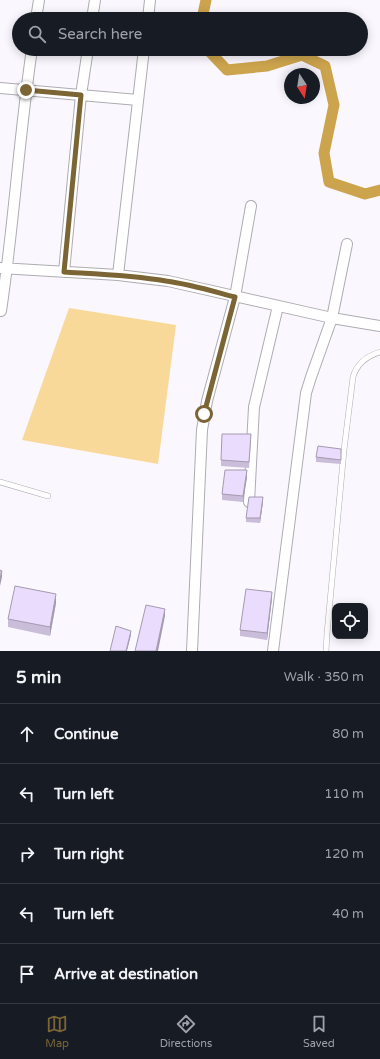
<!DOCTYPE html>
<html lang="en">
<head>
<meta charset="utf-8">
<style>
	:root { --surface:#171b24; --page:#242831; --text:#f1f3f6; --muted:#9ea1a6; --line:#363941; --accent:#7c6535 }
	body { margin:0; font-family:"Varela Round",sans-serif; background:var(--page); color:var(--text) }
	.controls { position:absolute; right:12px; bottom:12px; display:grid; overflow:hidden; border-radius:8px; box-shadow:0 2px 10px #0003 }
	.controls button { width:36px; height:36px; display:grid; place-items:center; padding:0; border:0; border-bottom:1px solid var(--line); background:var(--surface); color:var(--text); font:20px sans-serif }
	.compass { position:absolute; left:284px; top:68px; width:36px; height:36px; border-radius:50%; background:var(--surface); box-shadow:0 2px 10px #0003; rotate:168deg }
	.stop { position:absolute; width:12px; height:12px; margin:-9px; border:3px solid #7c6535; border-radius:50%; background:#fff }
	.stop.end { background:#7c6535; border-color:#fff; box-shadow:0 1px 4px #0008 }
	.list { margin:0; padding:0; list-style:none }
	h2 { display:flex; justify-content:space-between; align-items:center; height:52px; margin:0; padding:0 16px; font-size:17px }
	h2 small { font-size:13px; font-weight:400; color:var(--muted) }
	.list li { display:grid; grid-template-columns:26px 1fr auto; gap:12px; align-items:center; box-sizing:border-box; height:60px; padding:0 16px; border-top:1px solid var(--line) }
	.list b { display:block; font-size:15px; white-space:nowrap }
	.list em { font-size:13px; font-style:normal; color:var(--muted) }
	.icon { flex:none; width:22px; height:22px; fill:none; stroke:currentColor; stroke-width:2; stroke-linecap:round; stroke-linejoin:round }
	.map { position:relative; flex:none; width:380px; height:651px; overflow:hidden }
	.search { position:absolute; background:var(--surface); box-shadow:0 2px 10px #0003; left:12px; right:12px; top:12px; height:44px; display:flex; align-items:center; gap:10px; box-sizing:border-box; padding:0 14px; border-radius:22px; color:var(--muted); font-size:15px }
	.sheet { height:352px; background:var(--surface) }
	nav { display:flex; justify-content:space-around; align-items:center; box-sizing:border-box; height:56px; border-top:1px solid var(--line); background:var(--surface); font-size:11px; color:var(--muted) }
	nav a { display:grid; justify-items:center; gap:2px }
	nav .on { color:var(--accent) }
	.map>svg:first-child { display:block }
	.green { fill:#f9d999 }
	.lines { fill:none; stroke-linecap:round; stroke-linejoin:round }
	.canal { stroke:#cca44d; stroke-width:11 }
	.service-casing { stroke:#aeacb1; stroke-width:6 }
	.minor-casing { stroke:#aeacb1; stroke-width:12 }
	.service { stroke:#fff; stroke-width:5 }
	.minor { stroke:#fff; stroke-width:10 }
	.wall { fill:#c9bdd9 }
	.shaded-wall { fill:#a49ab0 }
	.building { fill:#eadcfc; stroke:#a49ab0 }
	.route { stroke:#7c6535; stroke-width:5 }
</style>
</head>
<body>
<div class="map">
<svg width="380" height="651" viewBox="0 0 380 651">
	<rect width="100%" height="100%" fill="#faf8fe"/>
	<!-- green -->
	<path class="green" d="M69,308L176,325L158,464L22,440Z"/>
	<g class="lines">
		<!-- canal -->
		<path class="canal" d="M202,19L206,0
			M207,49L227,70L267,66L302,55L325,66L334,105L324,153L329,182L365,194L380,190"/>
		<!-- service casing -->
		<g class="service-casing">
			<path id="service" d="M0,482L48,496
				M326,651L327,634L344,450L353,377C357,363 367,356 380,352"/>
		</g>
		<!-- minor casing -->
		<g class="minor-casing">
			<path id="minor" d="M36,19L39,0
				M92,19L95,0
				M148,19L150,0
				M0,88L138,100
				M0,268L118,275L168,281L332,318L380,326
				M64,272L81,95L88,49
				M118,275L144,49
				M1,311C14,224 19,136 32,49
				M249,502L254,407L278,306
				M192,651L202,430L207,401L235,297L251,206
				M273,651L306,393L311,377L332,318L347,244"/>
		</g>
		<!-- service -->
		<use href="#service" class="service"/>
		<!-- minor -->
		<use href="#minor" class="minor"/>
	</g>
	<!-- wall -->
	<path class="wall" d="M251,441L249,468L221,466V460Z
		M341,449V464L316,462V457Z
		M247,477L243,502L222,500V494Z
		M263,502L260,523L246,522V518Z
		M272,598L267,640L240,636V630Z
		M56,603L50,636L8,627V619Z"/>
	<!-- shaded-wall -->
	<path class="shaded-wall" d="M247,470V477L243,502V496Z
		M263,497V502L260,523V518Z
		M2,571V577L0,586V579Z
		M272,592V598L267,640V633Z
		M56,594V603L50,636V627Z
		M165,609V616L158,651H156Z
		M131,631V635L127,651H126Z"/>
	<!-- building -->
	<path class="building" d="M222,434H251L249,462L221,460Z
		M318,446L341,449V460L316,457Z
		M225,470H247L243,496L222,494Z
		M249,497H263L260,518H246Z
		M0,570L2,571L0,579Z
		M15,586L56,594L50,627L8,619Z
		M246,589L272,592L267,633L240,630Z
		M146,605L165,609L156,651H135Z
		M116,626L131,631L126,651H110Z"/>
	<g class="lines">
		<!-- route -->
		<path class="route" d="M26,90L81,95L64,272C98,274 132,275 166,281C189,284 212,291 235,297L204,414"/>
	</g>
</svg>
<div class="controls">
<button><svg class="icon" aria-label="locate" viewBox="0 0 24 24"><circle cx="12" cy="12" r="6"/><path d="M12 2v4M12 18v4M2 12h4M18 12h4"/></svg></button>
</div>
<svg class="compass" viewBox="-18 -18 36 36"><path d="M0-13l5 13h-10z" fill="#e53935"/><path d="M0 13l5-13h-10z" fill="#9ea1a6"/></svg>
<div class="stop" style="left:204px;top:414px"></div>
<div class="stop end" style="left:26px;top:90px"></div>
<div class="search"><svg class="icon" aria-label="search" viewBox="0 0 24 24"><circle cx="10" cy="10" r="6"/><path d="M15 15l6 6"/></svg>Search here</div>
</div>
<section class="sheet">
<h2>5 min<small>Walk · 350 m</small></h2>
<ul class="list">
<li><svg class="icon" aria-label="ahead" viewBox="0 0 24 24"><path d="M12 20V5M6 11l6-6 6 6"/></svg><div><b>Continue</b></div><em>80 m</em></li>
<li><svg class="icon" aria-label="left" viewBox="0 0 24 24"><path d="M17 20v-9H6M10 6l-5 5 5 5"/></svg><div><b>Turn left</b></div><em>110 m</em></li>
<li><svg class="icon" aria-label="right" viewBox="0 0 24 24"><path d="M7 20v-9h11M14 6l5 5-5 5"/></svg><div><b>Turn right</b></div><em>120 m</em></li>
<li><svg class="icon" aria-label="left" viewBox="0 0 24 24"><path d="M17 20v-9H6M10 6l-5 5 5 5"/></svg><div><b>Turn left</b></div><em>40 m</em></li>
<li><svg class="icon" aria-label="arrive" viewBox="0 0 24 24"><path d="M6 21V4h12l-3 4 3 4H6"/></svg><div><b>Arrive at destination</b></div></li>
</ul>
</section>
<nav>
<a class="on"><svg class="icon" aria-label="map" viewBox="0 0 24 24"><path d="M3 6l6-2 6 2 6-2v14l-6 2-6-2-6 2zM9 4v14M15 6v14"/></svg>Map</a>
<a><svg class="icon" aria-label="directions" viewBox="0 0 24 24"><path d="M12 3l9 9-9 9-9-9zM9 14v-3h6M13 9l2 2-2 2"/></svg>Directions</a>
<a><svg class="icon" aria-label="saved" viewBox="0 0 24 24"><path d="M7 4h10v16l-5-4-5 4z"/></svg>Saved</a>
</nav>
</body>
</html>
